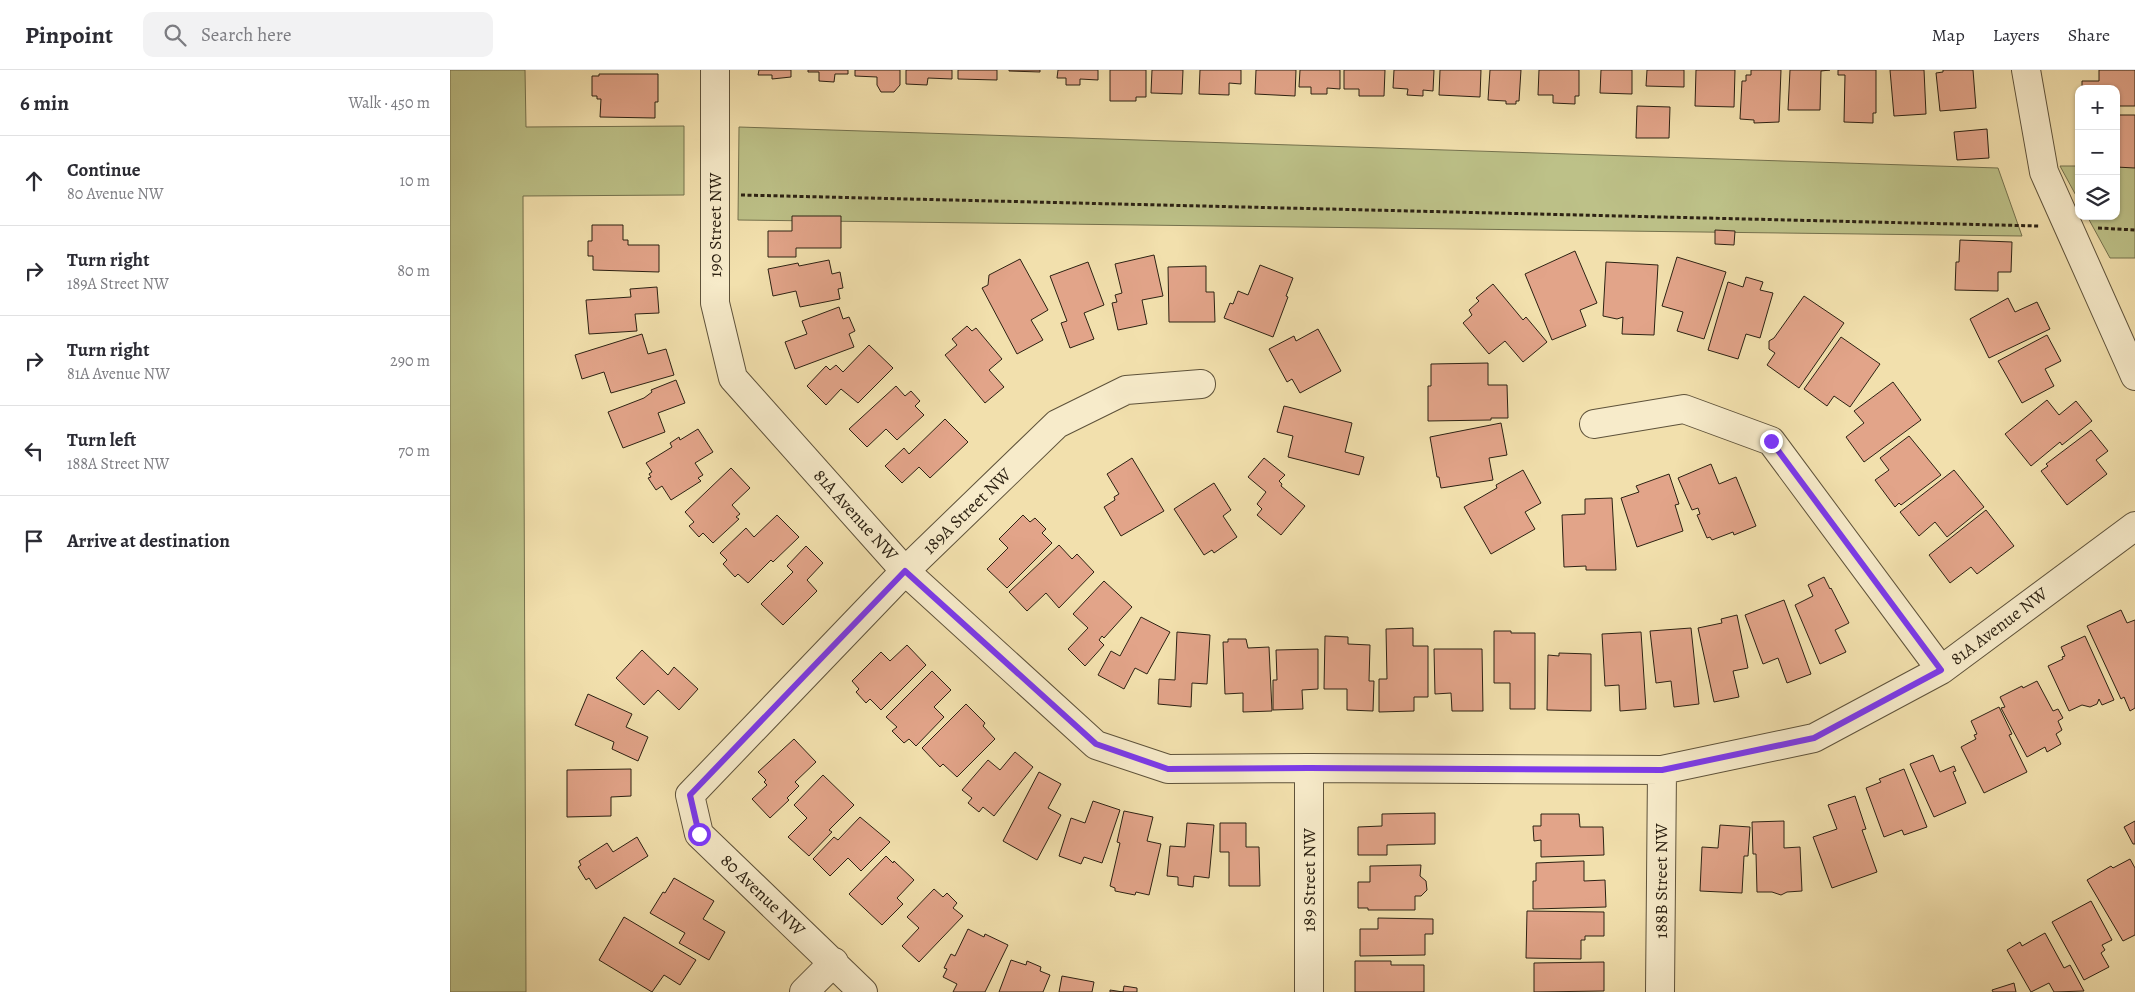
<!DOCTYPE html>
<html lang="en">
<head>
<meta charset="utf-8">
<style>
	:root { --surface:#fff; --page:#f2f2f3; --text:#2b2b33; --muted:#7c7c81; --line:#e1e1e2 }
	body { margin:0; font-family:Alegreya,serif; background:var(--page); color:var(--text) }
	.controls { position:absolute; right:15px; top:15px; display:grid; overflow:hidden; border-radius:10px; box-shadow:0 1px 4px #0004 }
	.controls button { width:45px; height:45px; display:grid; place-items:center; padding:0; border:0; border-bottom:1px solid var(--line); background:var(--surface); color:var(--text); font:25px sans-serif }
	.stop { position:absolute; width:15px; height:15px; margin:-11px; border:4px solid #7c3aed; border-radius:50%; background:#fff }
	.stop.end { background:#7c3aed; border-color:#fff; box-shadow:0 1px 5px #0008 }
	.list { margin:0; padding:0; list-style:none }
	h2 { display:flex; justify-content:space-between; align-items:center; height:65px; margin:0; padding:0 20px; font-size:21px }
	h2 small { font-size:16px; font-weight:400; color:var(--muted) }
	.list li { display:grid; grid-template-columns:32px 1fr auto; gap:15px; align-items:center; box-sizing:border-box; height:90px; padding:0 20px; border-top:1px solid var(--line) }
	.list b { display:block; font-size:19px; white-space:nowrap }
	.list p { margin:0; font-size:16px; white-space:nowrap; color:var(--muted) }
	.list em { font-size:16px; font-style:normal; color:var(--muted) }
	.icon { flex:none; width:28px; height:28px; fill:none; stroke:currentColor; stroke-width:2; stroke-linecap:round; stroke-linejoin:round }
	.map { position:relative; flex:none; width:1685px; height:922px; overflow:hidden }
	header { display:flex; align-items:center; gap:30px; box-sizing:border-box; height:70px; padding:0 25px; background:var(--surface); border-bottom:1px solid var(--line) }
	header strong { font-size:24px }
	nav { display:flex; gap:28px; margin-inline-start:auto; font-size:18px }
	.search { width:350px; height:45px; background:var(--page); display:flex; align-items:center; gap:12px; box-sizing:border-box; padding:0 18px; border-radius:10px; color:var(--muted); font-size:19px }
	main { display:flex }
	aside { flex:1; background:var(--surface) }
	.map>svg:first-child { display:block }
	.green { fill:#bdc188; stroke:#75724e }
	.building { fill:#e2a489; stroke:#2d2213 }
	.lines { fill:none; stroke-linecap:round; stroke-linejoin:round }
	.minor-casing { stroke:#5e523a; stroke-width:30 }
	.path { stroke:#2d2213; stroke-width:3; stroke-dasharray:4 2.5; stroke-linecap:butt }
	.minor { stroke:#f7ebca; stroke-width:28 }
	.route { stroke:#7c3aed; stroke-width:6 }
	.labels { text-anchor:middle; stroke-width:4; stroke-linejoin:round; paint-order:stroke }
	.street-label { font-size:18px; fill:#2d2213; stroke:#f7ebca }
</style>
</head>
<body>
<header>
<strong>Pinpoint</strong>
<div class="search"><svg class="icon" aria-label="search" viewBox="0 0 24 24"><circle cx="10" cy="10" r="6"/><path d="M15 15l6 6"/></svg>Search here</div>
<nav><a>Map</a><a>Layers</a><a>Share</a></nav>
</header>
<main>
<aside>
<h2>6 min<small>Walk · 450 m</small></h2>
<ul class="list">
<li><svg class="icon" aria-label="ahead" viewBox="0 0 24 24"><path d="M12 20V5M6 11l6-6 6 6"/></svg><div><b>Continue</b><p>80 Avenue NW</p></div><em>10 m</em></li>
<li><svg class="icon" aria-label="right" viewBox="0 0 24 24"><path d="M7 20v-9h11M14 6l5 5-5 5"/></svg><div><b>Turn right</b><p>189A Street NW</p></div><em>80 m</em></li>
<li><svg class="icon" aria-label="right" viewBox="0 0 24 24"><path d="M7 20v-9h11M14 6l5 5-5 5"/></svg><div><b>Turn right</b><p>81A Avenue NW</p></div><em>290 m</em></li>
<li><svg class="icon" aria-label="left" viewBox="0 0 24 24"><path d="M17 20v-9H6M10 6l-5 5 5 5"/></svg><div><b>Turn left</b><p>188A Street NW</p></div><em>70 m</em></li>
<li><svg class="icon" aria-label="arrive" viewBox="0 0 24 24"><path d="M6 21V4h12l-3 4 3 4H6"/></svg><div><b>Arrive at destination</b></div></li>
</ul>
</aside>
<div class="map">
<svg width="1685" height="922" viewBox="0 0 1685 922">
	<rect width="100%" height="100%" fill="#f2e0ad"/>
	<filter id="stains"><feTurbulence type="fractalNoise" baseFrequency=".004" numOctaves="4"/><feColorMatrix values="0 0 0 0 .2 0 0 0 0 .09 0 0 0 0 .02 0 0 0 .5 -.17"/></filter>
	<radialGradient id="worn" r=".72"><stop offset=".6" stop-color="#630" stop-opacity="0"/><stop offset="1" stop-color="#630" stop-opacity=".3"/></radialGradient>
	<!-- green -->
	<path class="green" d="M0,0H75L76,57L234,56V125L73,126L76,922H0Z
		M289,57L1548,98L1572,166L288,150Z
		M1610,96H1629V131Z
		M1666,96H1685V188H1660L1637,146H1666Z"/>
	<!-- building -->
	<path class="building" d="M309,0H341V7L322,9V5H308Z
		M358,0H398V4H385L384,12L369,11V2H358Z
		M405,0H450V15L444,22H431L427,15V7L405,6Z
		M456,0H502V9L478,8L477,15L456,14Z
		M508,0H547V10L508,9Z
		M559,0H590V2L559,1Z
		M608,0H648V10L630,9V15H616V8H607Z
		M660,0H696V27H686V31H660Z
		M702,0H733L732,24L701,23Z
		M750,0H791V14L779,13V25L749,24Z
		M806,0H846L845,26L805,24Z
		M850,0H890V19L877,18V24H861V17H849Z
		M894,0H935L934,26H909V19H894Z
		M944,0H984L983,21L973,20V26L957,25L958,19L943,18Z
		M990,0H1031L1030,27L989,25Z
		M1040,0H1071L1069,31H1066V34H1056V31L1038,30Z
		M1089,0H1129V26H1125V34L1103,33V25H1088Z
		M1151,0H1182V24L1150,23Z
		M1197,0H1234V17L1196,16Z
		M1246,0H1285L1284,37L1245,36Z
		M1301,0H1331L1329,52L1304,53V50L1290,49L1292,11H1296V5H1301Z
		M1340,0H1380L1371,1L1370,40H1338Z
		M1388,0H1426V43H1423V53L1394,52L1395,5H1388Z
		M1440,0H1474L1476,44L1444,46Z
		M1493,0H1523L1526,38L1490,41L1486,3L1493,2Z
		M1649,0H1685V36H1666V19H1632V11H1649Z
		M149,4H208V32H205V48L150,47L151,29H147V26H142V6H149Z
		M1187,36L1220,37L1219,68H1186Z
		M1666,45H1685V98L1666,97Z
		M1537,59L1539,88L1507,90L1504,62Z
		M342,146H391V178H346V187H318V161H342Z
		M142,155H173V170H178V175H209V202L143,200V186H138V171H142Z
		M1265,160L1285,161L1284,175L1265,174Z
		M1510,170L1562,172L1561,202H1548V221L1505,220L1506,192H1509Z
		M1125,181L1147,233L1130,240L1136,256L1102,270L1075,204Z
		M704,185L713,226L692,230L697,254L668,260L662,233L667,232L665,225L672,223L665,194Z
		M1227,187L1276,202L1254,269L1227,261L1233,242L1212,236Z
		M570,189L598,240L581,250L593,270L567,284L532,218L538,215L539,205Z
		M379,190L382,204L390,202L393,218L388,219L390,229L350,237L346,221L323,226L318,199L348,193L349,196Z
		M638,192L654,235L634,243L644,269L620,278L611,253L617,251L600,206Z
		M1156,192L1208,195L1204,265L1172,264L1173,247L1167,249L1153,246Z
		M810,195L843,208L836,226L838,227L823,267L774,248L780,233L783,234L788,221L798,225Z
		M756,196V222H764L765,252H719L718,197Z
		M1296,207L1313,212L1310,220L1323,223L1310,268L1296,264L1288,289L1258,280L1278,212L1293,217Z
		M1043,214L1073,250L1076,247L1097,272L1073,292L1055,271L1039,284L1013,253L1022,245L1019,240L1029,231L1026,228Z
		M207,217L209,243L185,244L187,261L139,264L136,230L181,227L180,219Z
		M1354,226L1394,253L1349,318L1317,295L1325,283L1319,279V271L1324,268Z
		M1558,228L1565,242L1587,232L1600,259L1539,288L1520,249Z
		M389,237L393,249L399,247L405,261L399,264L404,277L345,299L335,272L357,264L352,251Z
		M517,256L522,261L526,258L552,289L539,300L554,317L535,333L495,285L507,275L502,269Z
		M868,259L891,301L850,323L842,309L837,312L819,279L844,266L846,271Z
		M192,264L198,284L216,279L224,305L161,323L154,302L132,309L125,285Z
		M1597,265L1611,291L1595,299L1604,316L1572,333L1548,291Z
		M1391,267L1430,294L1400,337L1384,326L1377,336L1354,319Z
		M419,275L443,298L408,333L391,319L376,335L357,316L376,296L380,300L386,295L393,302Z
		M1038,293V315H1057L1058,348H1041V350L978,351V316H981V294Z
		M226,310L235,333L208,343L215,362L173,378L158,342L194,328L202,322L201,320Z
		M1443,312L1471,350L1414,392L1396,367L1414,353L1404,341Z
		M446,316L455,326L461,321L470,331L465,336L474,345L447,370L436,359L417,377L399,359Z
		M1597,330L1609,345L1626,331L1642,351L1612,375L1610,372L1581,396L1555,364Z
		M834,336L902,353L895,382L914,387L909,405L838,387L843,366L827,362Z
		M495,349L518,372L480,408L469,397L452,413L435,396L454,378L459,384Z
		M1051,353L1057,385L1039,388L1043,410L991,418L989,407H987L980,367Z
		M248,359L263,382L245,393L253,405L248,408L251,411L221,430L212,416L206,420L198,408L201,407L199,404L202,402L196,393L222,377L220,373L229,367L230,370Z
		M1641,360L1658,381L1646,390L1657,404L1617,435L1591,401L1598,396L1596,394Z
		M1459,366L1491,405L1451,435L1449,433L1445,437L1425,410L1439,400L1430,388Z
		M682,388L714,441L671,466L654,437L665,430L664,427L669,424L657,404Z
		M814,388L835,405L829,411L832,414L831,416L855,436L831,465L807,445L812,439L807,434L816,422L798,407Z
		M1261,394L1269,414L1286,407L1306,456L1284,465L1283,462L1262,470L1260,467L1257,468L1247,445L1250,444L1248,438L1242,440L1228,408Z
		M281,398L300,418L282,435L290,444L286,447L289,449L263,473L253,463L249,467L239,456L244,452L235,442Z
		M1073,400L1091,433L1075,442L1085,459L1041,484L1014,437L1047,418L1046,415Z
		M1504,400L1534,437L1497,467L1485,452L1469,466L1450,442Z
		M1219,404L1229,434L1225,435L1233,461L1187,477L1171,428L1189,422L1186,416Z
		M764,413L781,440L773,446L787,467L764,483L762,480L754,485L724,439Z
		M1162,428L1166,500H1136V496L1114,497L1112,445L1135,444V429Z
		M1536,440L1564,476L1527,504L1521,497L1500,513L1479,485Z
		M327,445L349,467L323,492L321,490L298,513L288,504L285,507L273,494L277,490L270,483L296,458L304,467Z
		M573,445L580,452L585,448L596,459L592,463L602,473L557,518L537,499L558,478L549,469Z
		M609,475L622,489L627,484L644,502L609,538L596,523L577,541L559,522Z
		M356,476L373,493L357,510L367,521L333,555L311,534L343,502L337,496Z
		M1374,507L1380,519L1381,518L1399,553L1385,560L1396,582L1370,594L1345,535L1363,526L1358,515Z
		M654,511L682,537L654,568L652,566L649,570L654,575L635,596L618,579L638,558L623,544Z
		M1334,530L1361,604L1337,613L1328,588L1313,594L1295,545Z
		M1671,540L1677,553L1685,550V638L1680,641L1674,627L1671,629L1637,556Z
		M1287,545L1298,598L1283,601L1289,627L1264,632L1248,558L1272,553L1271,549Z
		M691,547L720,562L697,604L685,598L674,619L648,605L661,581L670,586Z
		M963,558V576H978V627H964V641L929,642V609H937L936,559Z
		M1241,558L1249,634L1224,637L1221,611L1206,613L1200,561Z
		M1044,561H1061V563H1085V639H1060V613H1044Z
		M727,562L760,565L757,614L742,613L741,637L708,634L709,609L725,610Z
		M1191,562L1196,639L1170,641L1169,615L1155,616L1152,564Z
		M875,566L898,567V574L920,575L919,611H924L923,641L897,640V619H874Z
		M1635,566L1664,630L1652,635L1649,629L1647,634L1640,637L1632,635L1619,641L1598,596L1613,589L1612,587L1615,586L1611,577Z
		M778,569H796L798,578L819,577L822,641L793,642V623L775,624L773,572H778Z
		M457,575L476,595L431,640L420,629L416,633L406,622L409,619L402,611L431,582L440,591Z
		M868,579V619L852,620L853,639L823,640V610H827L826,580Z
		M984,579H1032L1033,641H1002L1001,623L985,624Z
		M192,580L218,605L224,597L248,619L229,640L208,620L194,635L166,608Z
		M1109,583L1141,584V641L1097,640L1098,585L1109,586Z
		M482,601L501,620L484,637L494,647L466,676L459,669L454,673L442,661L447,657L436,647Z
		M1587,611L1603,641L1608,639L1613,648L1608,651L1612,660L1606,664L1611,674L1597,682L1595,677L1577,687L1551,638L1555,637L1550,627L1572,616L1573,618Z
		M138,624L182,644L176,657L198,667L188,691L162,679L164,672L125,655Z
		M516,634L535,653L533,656L545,669L507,707L493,694L490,697L472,678Z
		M1549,637L1562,664L1559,665L1577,702L1534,723L1511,677L1526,669L1524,665L1527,664L1521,651Z
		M344,669L366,692L345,712L349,716L337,728L339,730L320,748L302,729L317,715L314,712L316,710L308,702Z
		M565,682L583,697L544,746L533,737L529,742L518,733L522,728L512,720L538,690L550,700Z
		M1483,685L1490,702L1504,696L1506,701L1503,702L1516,733L1484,747L1460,694Z
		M181,699V726L161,727V746L117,747V700Z
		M1454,699L1477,757L1454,765L1452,760L1434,767L1416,718L1431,712L1429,709Z
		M589,702L611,714L598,738L611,745L587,790L553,771Z
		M373,705L404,735L379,760L382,762L359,786L338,767L357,748L344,735Z
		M1405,726L1416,759L1412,760L1427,802L1382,818L1363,767L1387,759L1378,735Z
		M643,731L670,740L652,793L634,787L631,794L609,786L621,748L635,753Z
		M674,741L703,747L697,771L711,774L699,825L686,822L685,825L665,821V818L660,816L670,773L667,772Z
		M985,743V774L937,775V785H908V757L932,756V744Z
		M1091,744H1129L1130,757H1153L1154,785L1091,787V770L1084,771L1083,756H1091Z
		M410,747L440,772L411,801L398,788L380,806L363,789L384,767L388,770Z
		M1334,751V778L1350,777L1352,821L1337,822L1331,825L1322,822H1307L1306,784H1303L1302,752Z
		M1685,751V774H1683L1674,757Z
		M737,753L764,755L759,808L744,806L743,817L728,815V807L717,806L720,776L735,777Z
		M770,753H796V777H809L810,816H779V782H770Z
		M1270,755L1300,757L1298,786H1294L1292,823L1250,821L1252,777L1268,778Z
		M187,767L198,786L146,819L139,808L136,810L128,797L131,795L129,791L157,773L163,782Z
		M436,786L443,793L444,791L464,810L447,828L453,834L432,855L399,824Z
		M1680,789L1685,798V865L1673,871L1637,810L1661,796L1663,798Z
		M1134,791V811L1155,810L1156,837L1083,839V811H1086V793Z
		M971,795L970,806L976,811L977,820L971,826H965V840H918V838H908V812H920V796Z
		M224,808L264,831L253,849L275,862L259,890L229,873L235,863L200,843L213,822L215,823Z
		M484,819L493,827L497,823L507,833L503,838L513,846L469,892L452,876L469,858L457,847Z
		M1641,831L1662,870L1652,875L1655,880L1651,883L1659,897L1634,910L1602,852Z
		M1077,841L1154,842V866H1135V870H1131V889L1076,888Z
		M174,847L246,890L230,915L214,905L202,922L149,890Z
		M928,848L983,849V864H975V885L910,886V859H928Z
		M518,859L534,867L535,864L558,875L535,922H503L507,914L493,907L497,899L494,898L501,884L505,886Z
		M1595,863L1614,898L1620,895L1634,921L1604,922L1599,913L1581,922L1557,880L1570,872L1572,876Z
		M561,890L576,895L577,891L591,897L590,901L600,905L593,922H549Z
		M905,891H941V895H974V922H905Z
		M1154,892V921L1084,922V893Z
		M612,906L644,912L642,922H609Z
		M1564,913L1566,922H1543L1542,920Z
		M674,916L687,918V922H660V920L673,922Z"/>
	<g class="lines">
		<!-- minor casing -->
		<g class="minor-casing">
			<path id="minor" d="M265,0V233L283,308L455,501L646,675L718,699L859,698L1212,700L1364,668L1491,600L1685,456
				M1576,0L1594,102L1685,306
				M1144,354L1234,339L1321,371L1491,600
				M859,698V922
				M354,922L384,892
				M413,922L249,764L240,725L455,501L607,354L676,320L751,314
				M1210,922L1212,700"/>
		</g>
		<!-- path -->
		<path class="path" d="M291,125L1589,156
			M1648,158L1685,160"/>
		<!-- minor -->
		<use href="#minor" class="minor"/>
	</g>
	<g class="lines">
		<!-- route -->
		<path class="route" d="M249,764L240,725L455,501L646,674L718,699L859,698L1212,700L1364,668L1491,600L1321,371"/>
	</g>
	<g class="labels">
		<!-- street labels -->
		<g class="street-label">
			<text transform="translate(265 155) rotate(-90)" y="6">190 Street NW</text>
			<text transform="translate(517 441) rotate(-44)" y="6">189A Street NW</text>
			<text transform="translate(406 445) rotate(48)" y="6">81A Avenue NW</text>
			<text transform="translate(1549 556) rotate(-37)" y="6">81A Avenue NW</text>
			<text transform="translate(859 810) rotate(-90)" y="6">189 Street NW</text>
			<text transform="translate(1211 811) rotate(-90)" y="6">188B Street NW</text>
			<text transform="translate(313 825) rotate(44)" y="6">80 Avenue NW</text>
		</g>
	</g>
	<rect width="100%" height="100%" filter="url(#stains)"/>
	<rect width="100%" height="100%" fill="url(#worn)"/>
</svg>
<div class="controls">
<button>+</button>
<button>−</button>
<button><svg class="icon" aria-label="layers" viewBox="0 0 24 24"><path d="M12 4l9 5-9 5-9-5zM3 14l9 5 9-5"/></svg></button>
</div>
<div class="stop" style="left:249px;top:764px"></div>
<div class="stop end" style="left:1321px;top:371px"></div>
</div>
</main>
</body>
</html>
